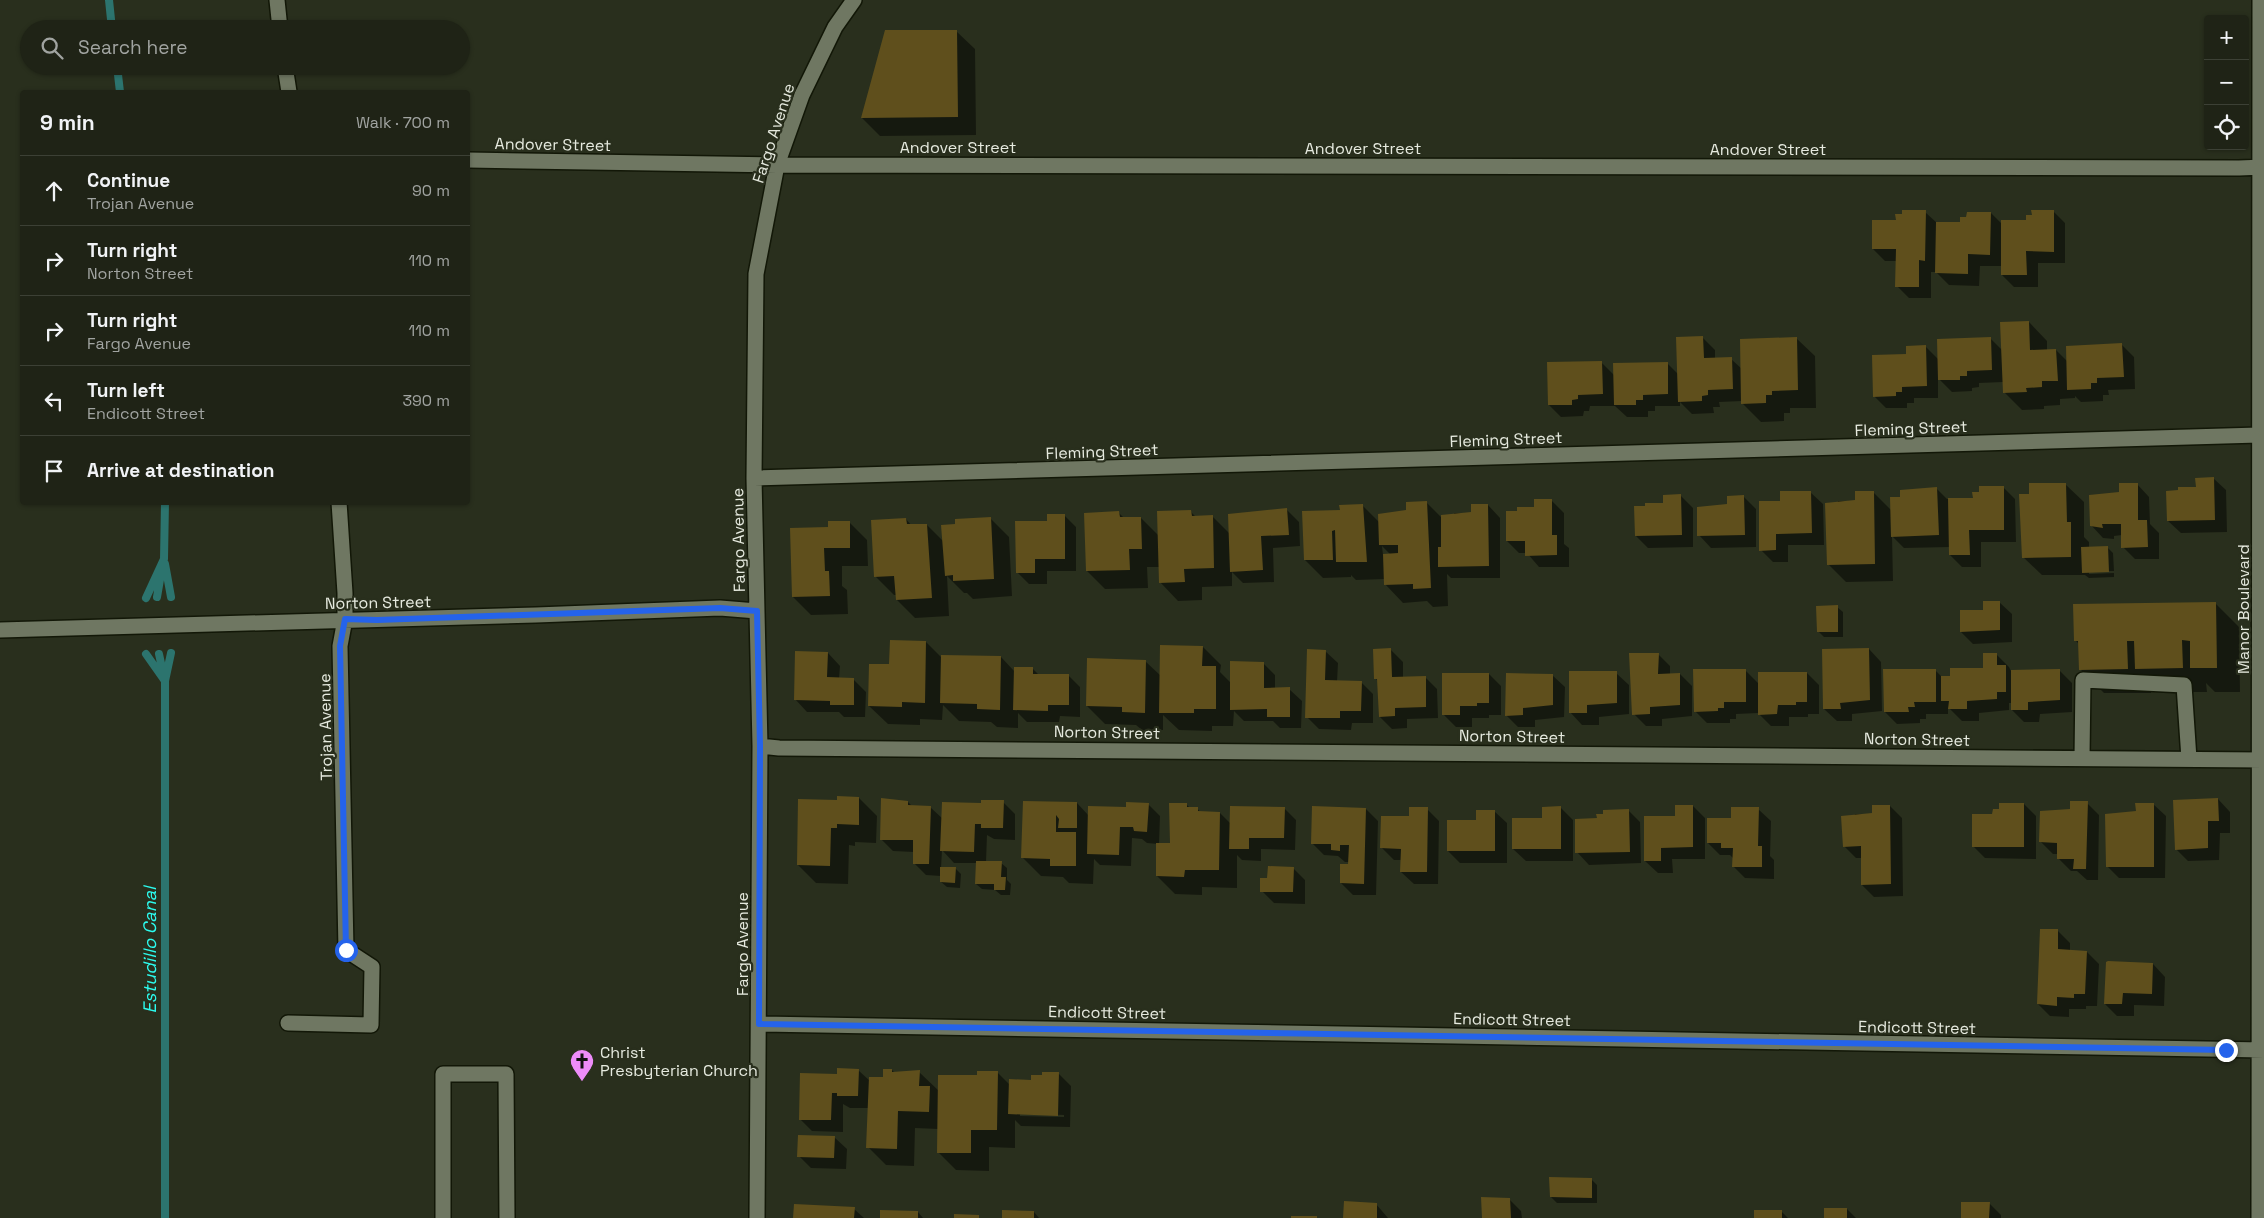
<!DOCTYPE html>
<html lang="en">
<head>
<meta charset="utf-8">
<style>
	:root { --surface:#1f2316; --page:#272b1f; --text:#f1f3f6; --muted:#a1a4a1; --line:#3c4035 }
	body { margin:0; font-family:"Space Grotesk",sans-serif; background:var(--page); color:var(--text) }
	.controls { position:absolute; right:15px; top:15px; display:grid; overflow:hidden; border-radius:5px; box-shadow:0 1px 4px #0004 }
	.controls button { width:45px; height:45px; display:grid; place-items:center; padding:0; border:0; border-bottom:1px solid var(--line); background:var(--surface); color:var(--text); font:25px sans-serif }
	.stop { position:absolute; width:15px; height:15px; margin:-11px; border:4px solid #2563eb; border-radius:50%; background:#fff }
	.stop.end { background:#2563eb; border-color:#fff; box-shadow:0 1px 5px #0008 }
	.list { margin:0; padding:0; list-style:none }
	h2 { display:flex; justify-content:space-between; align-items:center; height:65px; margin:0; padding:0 20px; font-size:21px }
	h2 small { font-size:16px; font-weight:400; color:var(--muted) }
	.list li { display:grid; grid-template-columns:32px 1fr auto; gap:15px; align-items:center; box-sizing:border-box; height:70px; padding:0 20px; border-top:1px solid var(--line) }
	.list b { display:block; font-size:19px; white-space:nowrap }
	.list p { margin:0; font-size:16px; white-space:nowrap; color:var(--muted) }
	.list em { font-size:16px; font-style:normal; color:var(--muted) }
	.icon { flex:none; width:28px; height:28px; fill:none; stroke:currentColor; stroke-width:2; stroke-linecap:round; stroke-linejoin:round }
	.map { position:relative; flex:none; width:2264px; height:1218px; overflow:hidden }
	.search { position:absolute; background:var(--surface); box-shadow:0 1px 4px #0004; left:20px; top:20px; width:450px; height:55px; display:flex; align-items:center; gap:12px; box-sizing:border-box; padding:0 18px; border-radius:28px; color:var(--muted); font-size:19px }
	.panel { position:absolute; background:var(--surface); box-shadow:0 1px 4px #0004; left:20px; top:90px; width:450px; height:415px; border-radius:5px }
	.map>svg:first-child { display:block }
	.shadow { fill:#0007; fill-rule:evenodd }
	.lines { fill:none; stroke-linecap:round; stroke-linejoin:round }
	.stream { stroke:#2c746e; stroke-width:8 }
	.building { fill:#5f4f1c }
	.minor-casing { stroke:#121707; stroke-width:18 }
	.minor { stroke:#6f7762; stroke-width:15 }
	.route { stroke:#2563eb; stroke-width:6 }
	.labels { text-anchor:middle; stroke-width:4.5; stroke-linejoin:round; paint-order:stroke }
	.street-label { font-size:16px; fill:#e6eadf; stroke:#292f1d }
	.poi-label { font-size:16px; fill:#e6eadf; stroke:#292f1d; text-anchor:start }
	.water-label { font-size:18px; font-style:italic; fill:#2cfbee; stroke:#292f1d }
</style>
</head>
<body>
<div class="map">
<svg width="2264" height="1218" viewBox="0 0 2264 1218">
	<rect width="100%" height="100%" fill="#292f1d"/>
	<!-- shadow -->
	<path class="shadow" d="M956,31L975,49L976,135L880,136L862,118Z
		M2053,211L2065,223V263H2038V287H2014L2002,275V266H1980L1979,286L1949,285L1936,272H1931V298H1909L1897,286V261H1885L1873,249L1897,221L1925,212L1937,223H1962L1991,213L2002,224L2027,221Z
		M2029,322L2047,341V351L2056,350L2068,362L2122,345L2134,357L2135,389L2108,390L2109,395H2103V401L2081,402L2075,396V398L2060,399V405L2044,406V409L2022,410L2004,392L2003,382L1979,383V387L1972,388V391L1952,392L1938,378V398H1914V403H1907V408H1886L1874,396L1908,356L1926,347L1939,360L1990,338L2002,350Z
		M1703,338L1715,350V359H1731L1742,369L1796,338L1815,356L1816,408H1790V413H1784V421L1761,422L1743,404L1742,401L1719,402L1720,407H1713L1714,413L1692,414L1680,402V406H1655V411H1648V417H1627L1615,406H1590L1589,411H1584L1583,416L1561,417L1549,405L1601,362L1614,375L1667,363L1679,375Z
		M2213,478L2226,490L2227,532L2181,533L2168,521L2197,488Z
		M2065,484L2084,502V537L2089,542V548L2107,547L2113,553L2114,571H2089V574L2114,573V577L2089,578L2085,575H2042L2023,557L2031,496Z
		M2137,484L2149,497L2150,524L2159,533V559H2135L2123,547L2122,535L2114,536V539L2103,538L2091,525L2120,493Z
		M2003,487L2015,499L2016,542H1981V567H1962L1950,555V547L1904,548L1892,536L1893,581L1846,582L1828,564L1838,501H1856L1873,492L1891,510L1902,498L1937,489L1947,499H1974Z
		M1810,492L1823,504L1824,545H1788V562H1773L1761,550L1781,502Z
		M1681,496L1693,508V547L1648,548L1636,536L1664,504Z
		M1744,497L1756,509V547L1711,548L1699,535L1729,505Z
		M1552,501L1564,513V544L1569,548V567H1539L1527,553H1519L1507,541L1518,512L1536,508Z
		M1427,503L1442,518L1455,516L1454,513H1472L1488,505L1500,518V578H1451L1447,574L1448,606L1433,607L1427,601L1403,603L1385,584V579L1356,580L1351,575V577L1323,578L1305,560L1341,511L1362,505L1380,523ZM1382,546L1391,555H1383Z
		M1287,510L1299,522L1300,546L1273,548L1274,582L1243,583L1232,572V586L1202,587V600L1178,601L1160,582L1159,567H1147L1148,588L1105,589L1087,571L1119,513L1125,519L1141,518L1159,536L1191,512L1196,517L1212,516L1230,534Z
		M1064,515L1076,527V571H1047V584H1029L1017,572L1048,522Z
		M906,519L912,526L927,525L944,542L957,525L991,519L1009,537L1012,596L973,599L967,593H964L947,576L949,616L915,618L897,600V595H894L876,577Z
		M849,522L867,540L868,566H842V586L847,590L848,614L811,615L793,597L829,528Z
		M1999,602L2012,614V642L1973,644L1961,632L1984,611Z
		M2215,603L2239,627L2240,692H2215L2206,683L2207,692H2160L2151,683V693H2104L2080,669L2079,644L2075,640Z
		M1837,607L1843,612V637H1824L1818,631Z
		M926,642L942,658L1001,657L1015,672L1033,669L1039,675H1068L1080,687V717L1060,716L1059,722H1027L1018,713V728L997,727L991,722L959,721L943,705L942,720L920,719V725L888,724L869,706L891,666Z
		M1203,647L1221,665L1220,672L1232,684L1263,663L1275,675V689H1289L1302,701L1301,728H1280L1273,721H1244L1234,711L1233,726H1212V731L1179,730L1163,715V730H1142L1136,725L1105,724L1087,706L1145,661L1161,676Z
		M1869,649L1881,662L1882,711L1852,714V721H1837L1824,709Z
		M1391,650L1403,662V678L1425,677L1437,689L1438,718L1407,719V728L1392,729L1380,717L1379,682L1375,678Z
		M1325,651L1338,663L1337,682H1361L1373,694V723H1352L1351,730L1319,729L1307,717Z
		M828,653L840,666L839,679L854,680L866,692L865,717H844L839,712H807L795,699Z
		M1658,654L1670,666V675L1680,674L1692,686V716L1662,719V726H1646L1634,714Z
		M1997,655L2009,667L2012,673L2060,671L2072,683V712L2040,714L2039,722H2024L2012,710V703H2009V710L1979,713V721H1962L1948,707V714H1926V719H1920V723L1897,724L1885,712L1935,670L1942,677H1952L1984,669Z
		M1745,670L1759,684L1807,673L1819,685V714H1808V717H1789V726H1771L1758,713L1736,714V719H1730V723H1707L1695,711Z
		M1616,673L1629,685V714L1599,717V725H1582L1570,712Z
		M1489,674L1501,686V715H1489V718H1472V727H1456L1444,715Z
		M1552,675L1565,687L1564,717L1535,720V727H1518L1506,715Z
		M859,798L877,816L876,843L855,842V846L849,845L848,884L816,883L798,865L838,801Z
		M2218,799L2230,812V833H2220L2219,860L2188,861L2176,849Z
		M908,802L913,807H930L943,819L982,805L1003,802L1015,814V840L994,839L987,835L986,862L1001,863L1007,868V880L1011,884L1010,895H1001L995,890L982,889L976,884L977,863H954L942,850L941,868H955L961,874L960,888L947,887L941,882V876L926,875L914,863V852L893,851L881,839Z
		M1024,802L1077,803L1089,816L1148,804L1160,816L1159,844H1172L1186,804L1190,808H1197L1201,813H1220L1231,824L1284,808L1296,820L1295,850L1261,849V861L1242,860L1237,855V888L1202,887V895L1175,894L1157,876L1158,844L1147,843L1142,839L1132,838L1131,866L1100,865L1094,859L1093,884L1069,883L1063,877L1041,876L1023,858Z
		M2087,803L2099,815L2098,880H2087L2077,871H2071L2059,859V854H2053L2041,842L2071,811Z
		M2024,804L2036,816V859L1985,858L1973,846L1994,816Z
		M2153,804L2166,816L2165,878H2119L2107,866L2137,812Z
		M1693,806L1705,818V859H1672L1673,873H1658L1645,861L1676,817Z
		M1890,806L1902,818L1903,896L1874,897L1862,885V858H1856L1844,846L1855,814H1873Z
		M1561,808L1573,820V861H1526L1513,849L1543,819Z
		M1366,809L1378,821L1376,895H1353L1341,883L1349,862H1345L1338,856L1324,855L1312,843Z
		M1427,809L1439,821L1438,884H1414L1401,872L1402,860H1394L1382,848L1411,818Z
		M1758,809L1771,821L1770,856L1774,860V879L1745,878L1733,866V858L1730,855H1720L1708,843L1732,819Z
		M1628,810L1640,822L1641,863L1589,865L1577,852L1598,820Z
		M1494,811L1507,823V863H1460L1448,851L1477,821Z
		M1293,868L1305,880V904L1274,903L1262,891L1268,879Z
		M2058,931L2070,943V951L2087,952L2099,964L2097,1006H2086V1009H2069V1017L2050,1016L2038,1004Z
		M2153,964L2165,977L2164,1006L2134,1005V1016H2117L2105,1004Z
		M858,1070L870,1081L884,1078L892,1070L895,1073L919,1072L939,1091L978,1076L997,1072L1010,1085L1059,1074L1071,1086L1070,1127L1021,1126L1015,1120V1148L989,1147V1171L956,1170L938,1152V1129L915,1128L914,1166L886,1165L868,1147L869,1108H850L843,1104V1132L812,1131L800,1119L838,1075ZM1020,1113L1064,1115V1117L1020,1116Z
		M834,1137L847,1149L846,1169L811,1168L799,1156Z
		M1591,1179L1597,1185V1203H1557L1551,1197Z
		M1509,1199L1521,1211L1522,1218H1483Z
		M1989,1203L2001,1215V1218H1962Z
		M1376,1204L1388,1218H1345Z
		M854,1209L864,1218H795Z
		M1847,1209L1856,1218H1826Z
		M1781,1211L1788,1218H1755Z
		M918,1212L923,1218H881Z
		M1034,1212L1039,1218H1003Z"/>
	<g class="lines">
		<!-- stream -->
		<path class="stream" d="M109,0L112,29
			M117,66L120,92
			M165,564L171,597
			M157,597L162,568
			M146,598L164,559L165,502
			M146,654L165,681V1218
			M159,654L164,677
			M165,681L171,653"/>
	</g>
	<!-- building -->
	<path class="building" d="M885,30H957L958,117L861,118Z
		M1902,210H1926L1925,261L1919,260V287H1895L1896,249H1872V220H1896L1895,214H1902Z
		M2031,210H2054V252L2026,251L2027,275H2001V220H2026V215H2032Z
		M1967,212H1991L1990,255L1968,254V274L1935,273L1936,222H1960V217H1966Z
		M2029,321L2030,350L2056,349L2058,381H2042V387L2026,388L2027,392L2003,393L2000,322Z
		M1703,336L1704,358L1732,357L1733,389L1708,390V395L1702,396V401L1678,402L1676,337Z
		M1797,337L1798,390L1772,391V395H1766V403L1741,404L1740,339Z
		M1991,337L1992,370L1967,371V376H1960V380H1938L1937,339Z
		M2122,343L2124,377L2097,378V383H2091V389L2067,390L2066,346Z
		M1926,345L1927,386L1902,387V392H1896V396L1873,397L1872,355L1906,354V346Z
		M1602,361L1603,394L1578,395V399L1572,400V405H1548L1547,362Z
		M1668,362V394L1643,395V400H1636V405H1614L1613,363Z
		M2214,477L2215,520L2167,521L2166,491L2178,490V487H2196L2195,478Z
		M2029,483H2066L2067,522H2071V557L2022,558L2019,494H2029Z
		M2119,483H2138V520H2147L2148,547L2121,548V524H2102L2103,528L2090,526L2089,495L2119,492Z
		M1979,486H2004V530H1969L1970,555H1949L1948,498H1973L1972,492H1979Z
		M1937,487L1939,535L1891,537L1890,497H1900V490Z
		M1780,491H1811L1812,533L1776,534V550L1759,551V501H1780Z
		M1855,491H1874L1875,564L1827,565L1825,503L1855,500Z
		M1681,494L1682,535L1635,536L1634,506H1645V503H1663V495Z
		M1744,495L1745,535L1697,536V507L1727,504V496Z
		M1534,499H1552V535H1557V555L1525,556V541H1506V511H1517V507H1534Z
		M1427,501L1431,588L1413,589V584L1384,585L1383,554L1398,553V545H1379L1378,514L1406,510V502Z
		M1363,504L1367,562H1336L1335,530L1332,531L1333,560H1304L1302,511L1340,510L1339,505Z
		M1471,504H1488L1489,566L1438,567V547H1441V515L1471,512Z
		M1287,508L1289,535L1261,536L1263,570L1230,572L1228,514Z
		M1191,510L1192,516L1213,515L1214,568L1184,569L1185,582L1159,583L1157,511Z
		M1119,511L1120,517H1141L1142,549H1129L1130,570L1086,571L1084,513Z
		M1047,514H1065V559H1035V573H1016L1015,521H1047Z
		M991,517L994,579L953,581V575L945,576L941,525L955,524V519Z
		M906,518L907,524H927L932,598L896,600L894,576L874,577L871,520Z
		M828,521H850V548H824L825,571H829L830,596L792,597L790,528L828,527Z
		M2108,546L2109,572L2082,573L2081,547Z
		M1983,601H2000V630L1960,632V610H1983Z
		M2216,602L2217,668H2190V641L2182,640L2183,668L2135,669L2134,641H2127L2128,669L2079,670L2078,641H2074L2073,604Z
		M1838,605V632H1817L1816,606Z
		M890,640L926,641L925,703L902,702V707L868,706L869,664H889Z
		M1160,645L1203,646L1202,666H1216V709H1194V713H1159Z
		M1391,648L1392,677L1426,676V707L1395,708V716L1379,717L1377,679H1374L1373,649Z
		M1869,648L1870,700L1840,703L1841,709H1823L1822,649Z
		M1307,649L1326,650L1325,680L1362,681L1361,711H1340V718H1305Z
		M795,651L828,652L827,677L854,678V705H830V701L794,700Z
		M1629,653H1659L1658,674L1680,673V705L1650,707V714L1632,715Z
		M1983,653H1997V665H2006V692H1997V699L1967,701V709H1948L1949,701H1941V676H1950V668H1983Z
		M941,655L1001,656L1000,710L977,709V704L940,703Z
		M1087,658L1146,660L1145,713L1122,712V707L1086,706Z
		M1230,661L1264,662V688L1290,687V717H1267V709L1230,710Z
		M1014,667H1033V674H1069V705H1048V711L1013,710Z
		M1693,669H1746V702H1724V708H1718V711L1694,712Z
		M1883,669H1936V702H1914L1915,707H1908L1909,712H1884Z
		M2060,669V700L2028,702V710H2011V670Z
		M1569,671H1617V703L1587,705V713H1569Z
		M1758,672H1807V702H1796V705H1778L1777,714L1758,715Z
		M1442,673H1489V703H1477V706H1460V715H1442Z
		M1506,673L1553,674V705L1523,708V715L1505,716Z
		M837,796L859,797V825L837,824V828H831L830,866L797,865L798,799L837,800Z
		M881,798L908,801V805L931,806L929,864H913V840H880Z
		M2218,798L2219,821H2208V848L2175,850L2173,800Z
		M981,800H1004L1003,828H981V824H975L974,852L940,851L942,802L981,803Z
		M1023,801L1077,802V828H1058L1059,819L1056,815V832H1076V866H1050V859L1021,858Z
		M2070,801H2088L2086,869H2073L2074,859H2057V843L2039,842L2040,811L2070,809Z
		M1126,802L1149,803L1147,832L1134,831L1133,827H1120L1119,855L1087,854L1088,806L1126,807Z
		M1169,803H1187V807H1198V811L1220,812L1219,870H1185L1184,877L1156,876V843H1170Z
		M1999,803H2024V847H1972V814H1992L1993,809H1999Z
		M2135,803H2154V867H2106L2105,814L2136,811Z
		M1675,805H1693V847L1661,848V861H1644V816H1675Z
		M1872,805H1890L1891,884L1861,885V846L1843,847L1841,816L1872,813Z
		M1230,806L1285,807L1284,838H1249V849H1229Z
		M1312,806L1366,808L1364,884L1340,883V864H1348L1349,845H1340V851L1331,850V844H1311Z
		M1561,806V849H1512V818H1542V807Z
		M1409,807H1428L1427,872H1400L1401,849L1380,848L1381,816H1409Z
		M1731,807H1759L1758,846H1762V867H1732L1733,848H1721V843H1707V818H1731Z
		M1629,809L1630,852L1575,853V819L1597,818L1596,814H1603V810Z
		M1476,810H1495V851H1447V820H1476Z
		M976,861H1002L1001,877H1006L1005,890H994V884H975Z
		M1268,866L1294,867L1293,892H1260V878H1267Z
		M940,867H956L955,883L940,882Z
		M2040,929H2058V949L2087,951L2085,994H2074V998L2057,997V1006L2037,1004Z
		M2108,961L2153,963L2152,994L2123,993L2122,1004H2104L2106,962Z
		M837,1068L859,1069L858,1096H837V1093H832L831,1120H799L800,1073L837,1074Z
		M883,1069H892V1072L920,1070L919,1086H930L929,1112L898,1111L897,1149L866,1148L869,1077H883Z
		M977,1071H998L997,1130H971V1153H937L938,1075H977Z
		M1042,1072H1059L1058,1116L1008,1114L1009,1079L1031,1080V1075H1042Z
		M798,1135L835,1136L834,1158L797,1157Z
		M1549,1177L1592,1178V1198L1550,1197Z
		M1481,1197L1510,1198L1511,1218H1482Z
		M1344,1201L1377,1203V1218H1343Z
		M1961,1202H1990L1989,1218H1961Z
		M794,1204L855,1207L854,1218H793Z
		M1824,1208H1847V1218H1824Z
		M880,1210L918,1211V1218H880Z
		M1002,1210L1034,1211V1218H1002Z
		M1754,1210H1782V1218H1754Z
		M954,1214L979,1215V1218H954Z
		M1291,1216H1317V1218H1291Z"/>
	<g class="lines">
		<!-- minor casing -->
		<g class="minor-casing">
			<path id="minor" d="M277,0L280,29
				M285,66L289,92
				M468,160L777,165L2239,168L2264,167
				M754,478L2259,435
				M0,630L536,615L720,608L757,611
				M760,746L779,748L2264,760
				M2082,758L2083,680L2184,685L2189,759
				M288,1023L371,1025L372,967L346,950L340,646L345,619V593L339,502
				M759,1024L2264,1050
				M443,1218V1074H506L507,1218
				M757,1218L760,746L754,478L756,274L777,165L802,95L835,27L854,0
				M2259,1218L2260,0"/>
		</g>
		<!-- minor -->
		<use href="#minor" class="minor"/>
	</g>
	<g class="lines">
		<!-- route -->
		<path class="route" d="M346,950L340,646L345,619L377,620L720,608L757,611L760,746L759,1024L2226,1050"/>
	</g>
	<!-- icons -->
	<defs>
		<g id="church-pin" transform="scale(1.25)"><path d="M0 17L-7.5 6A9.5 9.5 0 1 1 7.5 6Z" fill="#ed8cf9" stroke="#292f1d"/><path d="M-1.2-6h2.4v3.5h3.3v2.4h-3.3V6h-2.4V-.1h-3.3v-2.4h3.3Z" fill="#111"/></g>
	</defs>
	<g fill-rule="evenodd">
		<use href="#church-pin" x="582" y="1061"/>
	</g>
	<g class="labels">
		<!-- street labels -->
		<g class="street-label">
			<text transform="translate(773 133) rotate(-72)" y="6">Fargo Avenue</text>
			<text transform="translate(553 144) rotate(1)" y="6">Andover Street</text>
			<text x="958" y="153">Andover Street</text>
			<text x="1363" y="154">Andover Street</text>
			<text x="1768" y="155">Andover Street</text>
			<text transform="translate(1911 428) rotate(-2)" y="6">Fleming Street</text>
			<text transform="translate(1506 439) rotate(-2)" y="6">Fleming Street</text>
			<text transform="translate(1102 451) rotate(-2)" y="6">Fleming Street</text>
			<text transform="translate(738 540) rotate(-91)" y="6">Fargo Avenue</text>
			<text transform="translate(378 602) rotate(-1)" y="6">Norton Street</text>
			<text transform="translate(2243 609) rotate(-90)" y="6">Manor Boulevard</text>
			<text transform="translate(325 727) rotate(-91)" y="6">Trojan Avenue</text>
			<text transform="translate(1107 732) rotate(1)" y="6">Norton Street</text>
			<text transform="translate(1512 736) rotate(1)" y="6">Norton Street</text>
			<text transform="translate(1917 739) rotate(1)" y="6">Norton Street</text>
			<text transform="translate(742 944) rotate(-90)" y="6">Fargo Avenue</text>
			<text transform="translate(1107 1012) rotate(1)" y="6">Endicott Street</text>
			<text transform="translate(1512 1019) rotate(1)" y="6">Endicott Street</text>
			<text transform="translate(1917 1027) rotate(1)" y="6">Endicott Street</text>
		</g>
		<!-- poi labels -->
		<g class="poi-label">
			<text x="600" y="1058">Christ<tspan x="600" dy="18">Presbyterian Church</tspan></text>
		</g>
		<!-- water labels -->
		<g class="water-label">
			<text transform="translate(150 950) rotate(-90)" y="6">Estudillo Canal</text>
		</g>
	</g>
</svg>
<div class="controls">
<button>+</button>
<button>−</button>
<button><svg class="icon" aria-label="locate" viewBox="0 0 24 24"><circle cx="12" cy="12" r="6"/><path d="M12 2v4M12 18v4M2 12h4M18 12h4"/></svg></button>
</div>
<div class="stop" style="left:346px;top:950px"></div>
<div class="stop end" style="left:2226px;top:1050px"></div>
<div class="search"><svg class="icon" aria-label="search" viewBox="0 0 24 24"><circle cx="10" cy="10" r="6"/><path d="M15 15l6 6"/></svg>Search here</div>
<section class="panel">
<h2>9 min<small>Walk · 700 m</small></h2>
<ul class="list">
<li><svg class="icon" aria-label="ahead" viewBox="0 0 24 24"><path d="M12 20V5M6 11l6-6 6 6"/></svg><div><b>Continue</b><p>Trojan Avenue</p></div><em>90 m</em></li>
<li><svg class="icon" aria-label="right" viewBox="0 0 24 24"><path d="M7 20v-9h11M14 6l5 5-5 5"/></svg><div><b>Turn right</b><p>Norton Street</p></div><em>110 m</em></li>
<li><svg class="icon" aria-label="right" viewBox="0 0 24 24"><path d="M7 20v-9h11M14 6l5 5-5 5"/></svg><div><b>Turn right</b><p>Fargo Avenue</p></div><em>110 m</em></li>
<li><svg class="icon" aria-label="left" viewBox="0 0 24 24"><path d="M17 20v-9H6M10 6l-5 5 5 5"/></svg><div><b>Turn left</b><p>Endicott Street</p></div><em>390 m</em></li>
<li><svg class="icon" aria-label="arrive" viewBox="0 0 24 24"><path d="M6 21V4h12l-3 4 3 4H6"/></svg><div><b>Arrive at destination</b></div></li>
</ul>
</section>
</div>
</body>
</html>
